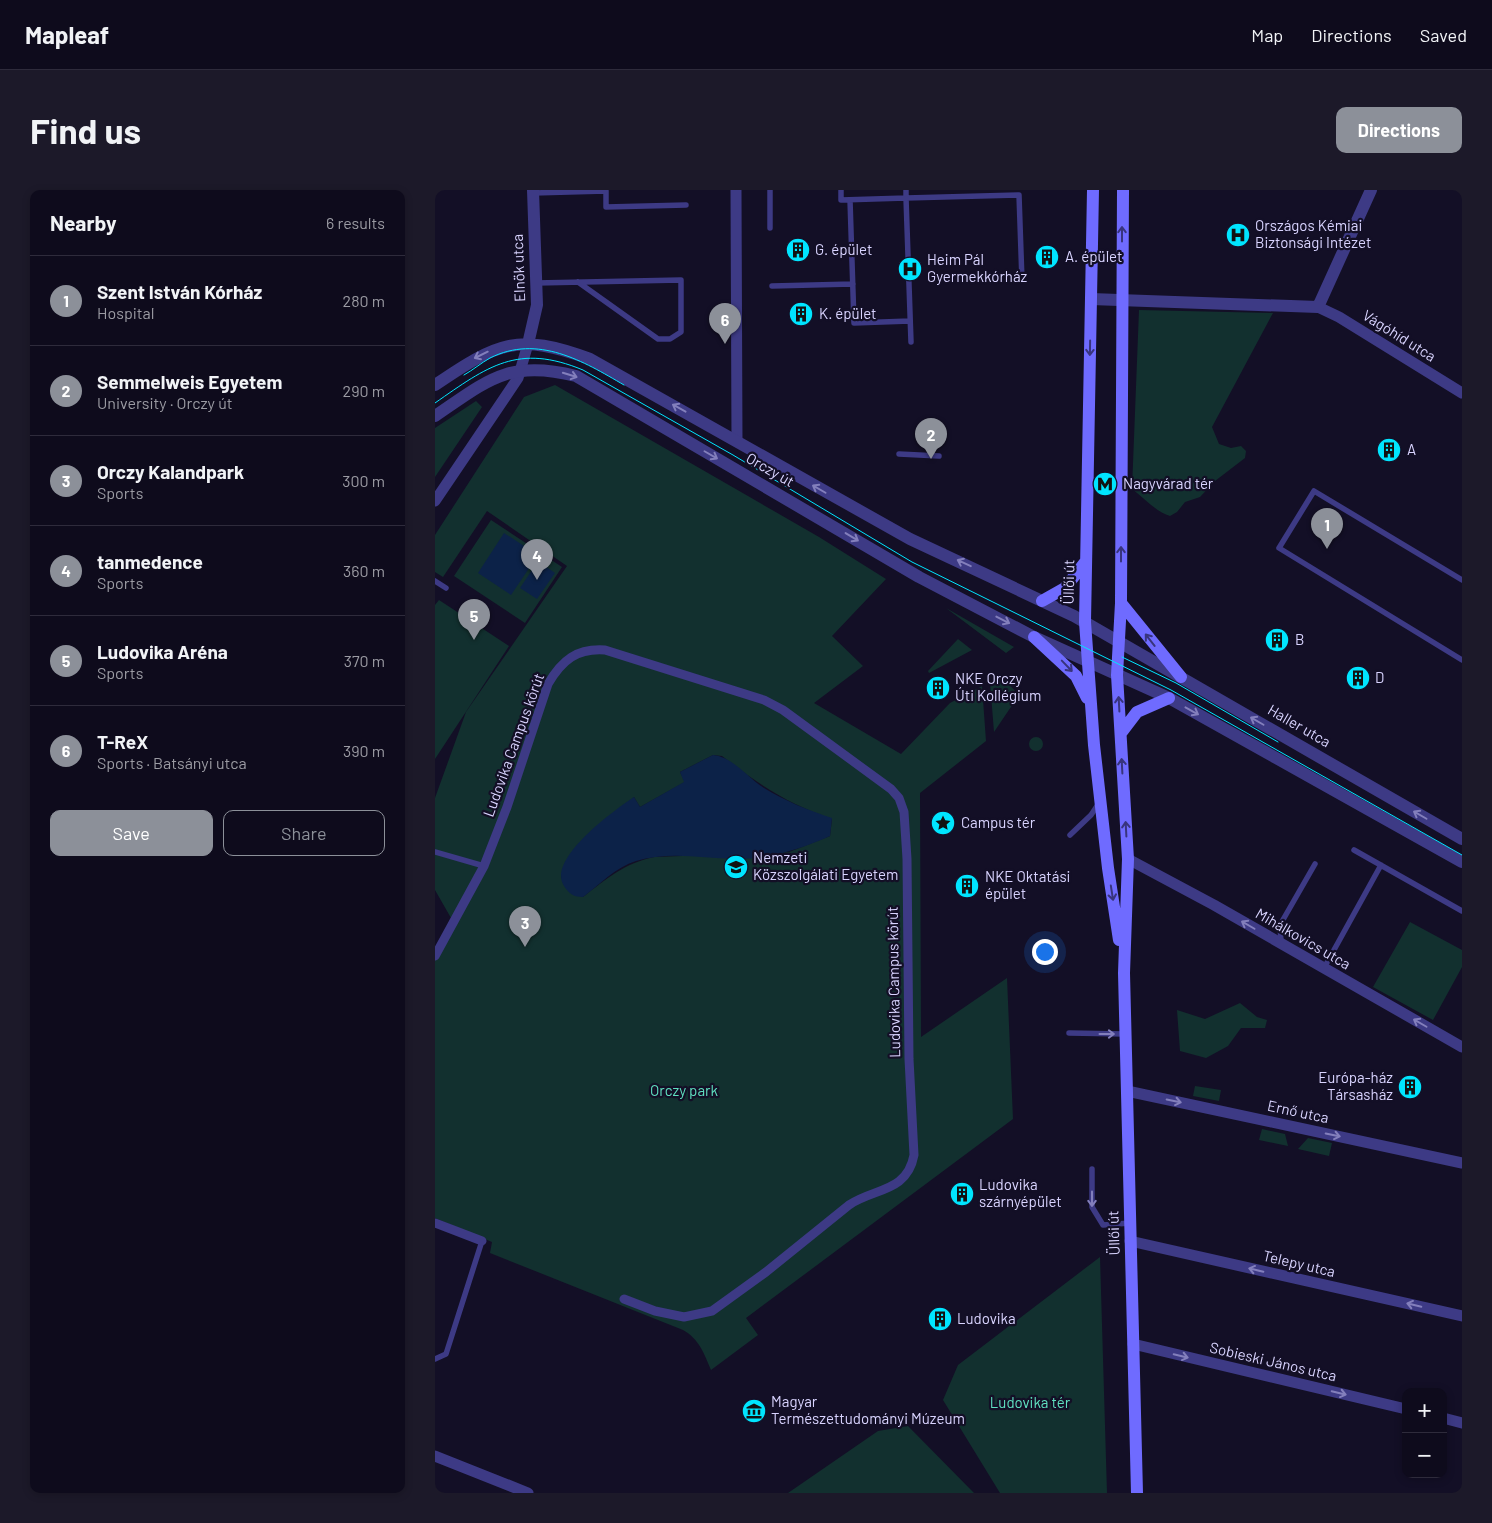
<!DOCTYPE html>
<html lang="en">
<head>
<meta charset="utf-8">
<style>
	:root { --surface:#0e0b1c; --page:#1c1929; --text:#f1f3f6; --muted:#9b9ba3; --line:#2e2b3b; --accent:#8c9099 }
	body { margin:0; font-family:Barlow,sans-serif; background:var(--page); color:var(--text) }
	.controls { position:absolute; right:15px; bottom:15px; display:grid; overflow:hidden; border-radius:10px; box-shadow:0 2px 8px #0003 }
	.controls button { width:45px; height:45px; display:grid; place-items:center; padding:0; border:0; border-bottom:1px solid var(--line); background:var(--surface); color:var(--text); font:25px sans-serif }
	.you { position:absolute; left:609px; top:761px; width:18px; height:18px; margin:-12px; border:4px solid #fff; border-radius:50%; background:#1a73e8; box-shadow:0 0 0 8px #1a73e833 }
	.badge { display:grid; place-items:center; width:32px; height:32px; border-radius:50%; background:var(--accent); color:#fff; font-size:16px; font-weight:700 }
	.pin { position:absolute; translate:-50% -41px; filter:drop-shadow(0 1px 2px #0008) }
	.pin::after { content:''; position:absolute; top:26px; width:18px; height:15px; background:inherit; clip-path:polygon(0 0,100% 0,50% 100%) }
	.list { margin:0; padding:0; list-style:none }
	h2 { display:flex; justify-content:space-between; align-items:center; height:65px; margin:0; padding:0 20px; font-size:21px }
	h2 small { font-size:16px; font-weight:400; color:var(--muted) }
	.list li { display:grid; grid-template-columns:32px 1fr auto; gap:15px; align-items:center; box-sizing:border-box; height:90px; padding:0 20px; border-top:1px solid var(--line) }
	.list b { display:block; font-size:19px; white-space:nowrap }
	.list p { margin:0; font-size:16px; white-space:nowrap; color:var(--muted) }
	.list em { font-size:16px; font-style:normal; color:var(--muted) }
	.actions { display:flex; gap:10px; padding:15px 20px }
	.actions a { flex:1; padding:11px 0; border:1px solid var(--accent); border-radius:10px; text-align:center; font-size:18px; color:var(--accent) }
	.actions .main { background:var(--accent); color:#fff }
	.map { position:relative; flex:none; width:1027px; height:1303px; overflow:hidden; border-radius:10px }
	header { display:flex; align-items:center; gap:30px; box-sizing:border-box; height:70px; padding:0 25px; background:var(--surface); border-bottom:1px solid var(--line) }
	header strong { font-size:24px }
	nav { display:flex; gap:28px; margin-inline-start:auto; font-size:18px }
	.intro { display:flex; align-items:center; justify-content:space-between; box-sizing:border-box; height:120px; padding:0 30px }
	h1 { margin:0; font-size:35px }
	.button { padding:12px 22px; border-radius:10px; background:var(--accent); color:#fff; font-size:18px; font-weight:700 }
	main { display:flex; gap:30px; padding:0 30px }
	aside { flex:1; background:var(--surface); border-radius:10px; box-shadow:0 2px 8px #0003 }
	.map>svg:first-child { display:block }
	.green { fill:#12302f; fill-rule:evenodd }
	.water { fill:#0c2248 }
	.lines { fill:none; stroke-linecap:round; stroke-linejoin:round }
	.service { stroke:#3d3a85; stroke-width:5.5 }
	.pedestrian { stroke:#3d3a85; stroke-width:9 }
	.minor { stroke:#3d3a85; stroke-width:11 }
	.tertiary { stroke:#3d3a85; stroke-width:12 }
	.secondary { stroke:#6f6bff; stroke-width:12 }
	.tram { stroke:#00e5ff; stroke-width:1 }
	.oneway { stroke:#38347d }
	.oneway2 { stroke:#837fbc }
	.labels { text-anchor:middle; stroke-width:4.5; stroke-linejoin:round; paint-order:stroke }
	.poi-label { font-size:15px; fill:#d9d4ff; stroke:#130f26; text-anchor:start }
	.street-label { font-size:15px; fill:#d9d4ff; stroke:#130f26 }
	.park-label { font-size:15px; fill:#5fe0c0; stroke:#130f26 }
</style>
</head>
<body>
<header>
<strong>Mapleaf</strong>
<nav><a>Map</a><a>Directions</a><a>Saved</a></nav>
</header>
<div class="intro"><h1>Find us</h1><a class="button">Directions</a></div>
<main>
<aside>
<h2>Nearby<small>6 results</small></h2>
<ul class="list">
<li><span class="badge">1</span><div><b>Szent István Kórház</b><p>Hospital</p></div><em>280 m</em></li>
<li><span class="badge">2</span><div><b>Semmelweis Egyetem</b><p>University · Orczy út</p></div><em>290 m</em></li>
<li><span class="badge">3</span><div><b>Orczy Kalandpark</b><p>Sports</p></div><em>300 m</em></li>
<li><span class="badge">4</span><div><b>tanmedence</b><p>Sports</p></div><em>360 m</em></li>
<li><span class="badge">5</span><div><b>Ludovika Aréna</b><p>Sports</p></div><em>370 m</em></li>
<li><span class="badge">6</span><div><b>T-ReX</b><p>Sports · Batsányi utca</p></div><em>390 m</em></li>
</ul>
<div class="actions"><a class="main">Save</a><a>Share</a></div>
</aside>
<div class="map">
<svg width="1027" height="1303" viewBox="0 0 1027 1303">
	<rect width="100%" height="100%" fill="#130f26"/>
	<!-- green -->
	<path class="green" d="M704,120L838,123L777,237L784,254L796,258L806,256L811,261L810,268L780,291L765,307L750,312L742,322L735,326C721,322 709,308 697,299Z
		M120,195L384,347L451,389L397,446L428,476L379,513L466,564L515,513L547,496L551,551L485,603L486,847L572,788L578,929L311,1128L323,1145L276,1180C269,1163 264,1149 248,1140L55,1063L57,1052L0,1028V758L16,728L0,700V608L31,522L132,376L52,321L8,387L0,382V345L89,207ZM278,565L287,566C323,594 353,614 397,629L395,646L354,662L219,667C190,673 171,689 148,707C135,702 128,699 126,684L199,607L205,617L250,592L245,582Z
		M41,211L47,217L0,287V238Z
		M56,330L127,377L90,433L19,386Z
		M4,410L74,456L0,569V415Z
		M511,418L579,457L571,463Z
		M523,449L537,460L494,483L493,481Z
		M566,486L584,505L559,542L555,492Z
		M594 554a7 7 0 1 1 14 0a7 7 0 1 1-14 0Z
		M975,732L1027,760V777L998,830L938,797Z
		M805,813L822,827L832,830L830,838H806L793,856L771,868L745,861L742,820L770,829Z
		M760,896L786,900L784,911L758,906Z
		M827,939L850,944L853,956L824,950Z
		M873,948L897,953L894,966L863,959Z
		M665,1067L672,1303H565L508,1210L523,1175Z
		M473,1236L539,1303H353L443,1241Z"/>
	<!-- water -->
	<path class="water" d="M69,343L103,365L76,405L43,383Z
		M103,371L120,383L102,409L85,398Z
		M278,565C298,567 313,588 329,598C350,611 373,620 397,628L395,646C364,660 334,669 300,669C267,668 233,661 201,671C181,677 164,695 148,707C139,707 134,704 129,696C111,669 181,619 199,607L205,617L249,592L245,582Z"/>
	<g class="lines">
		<!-- service -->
		<path class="service" d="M406,0V10L471,8L476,152
			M471,0V8L584,5L587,91
			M98,3L171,1V17L251,15
			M415,10L419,133L475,131
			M335,38V0
			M101,93L246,90V142L235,149H223L143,92
			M337,96L418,94
			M464,264L504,266
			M1027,390L879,301L844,358L1027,470
			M0,391L11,398
			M635,645L656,625L664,613
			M919,660L1027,721
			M0,662L49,676
			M846,752L845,735L880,674
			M889,778L946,675
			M634,843L690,844
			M657,979V1017L668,1035L695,1033
			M0,1169L11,1164L47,1051"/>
		<!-- pedestrian -->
		<path class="pedestrian" d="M0,766L49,676L72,617L113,494C127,470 142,458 170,460L329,510L348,520L456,599L464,608L469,622L472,669L474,869L479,965C472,1003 438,998 414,1015L331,1082L277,1121L249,1127L220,1121L189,1109
			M0,1033L47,1051"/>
		<!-- minor -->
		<path class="minor" d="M301,0L302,250
			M883,117L904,127L1027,203
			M0,311L83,188L93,154
			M693,669L779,715L1027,857
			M692,901L1027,973
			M695,1051L1027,1126
			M698,1154L971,1219
			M1008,1228L1027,1233
			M0,1266L93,1303"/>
		<!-- tertiary -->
		<path class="tertiary" d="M656,109L883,117L936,0
			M93,154L102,115L98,0
			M0,195C62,153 82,142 155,169L475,349L639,426L1027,649
			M0,226C53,190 74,169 141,186L484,387L599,447L734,508L1027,672"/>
		<!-- secondary -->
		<path class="secondary" d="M658,0L650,432L659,555L673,678L684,750
			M688,0L686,413L682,485L693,669L689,783L702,1303
			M607,411L630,398L651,371
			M686,413L746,487
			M599,447L641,486L652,508
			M686,543L702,522L734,508"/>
		<!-- tram -->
		<path class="tram" d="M29,185C38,180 46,173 55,168C103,144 148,171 189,195
			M0,213C53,176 83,153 148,180L298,265L477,372L736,500L1027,665
			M687,467L741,493L843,552"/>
	</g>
	<!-- one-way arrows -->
	<defs><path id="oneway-shaft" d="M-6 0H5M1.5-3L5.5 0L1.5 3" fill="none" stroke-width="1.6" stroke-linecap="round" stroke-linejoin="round" transform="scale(1.25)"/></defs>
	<g class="oneway">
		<use href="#oneway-shaft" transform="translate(687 44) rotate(-90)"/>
		<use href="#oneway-shaft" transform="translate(655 158) rotate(91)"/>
		<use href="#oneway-shaft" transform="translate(686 364) rotate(-90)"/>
		<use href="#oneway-shaft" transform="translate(715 450) rotate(-128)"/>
		<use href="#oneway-shaft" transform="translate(632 476) rotate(46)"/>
		<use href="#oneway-shaft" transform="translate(684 514) rotate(-93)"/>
		<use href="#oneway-shaft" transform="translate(687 576) rotate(-93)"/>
		<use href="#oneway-shaft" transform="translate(691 639) rotate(-93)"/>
		<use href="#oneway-shaft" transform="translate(677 703) rotate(81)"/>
	</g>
	<g class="oneway2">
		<use href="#oneway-shaft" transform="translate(46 165) rotate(154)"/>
		<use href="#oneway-shaft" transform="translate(135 185) rotate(17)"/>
		<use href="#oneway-shaft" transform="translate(244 218) rotate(-151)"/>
		<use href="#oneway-shaft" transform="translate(276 265) rotate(30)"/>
		<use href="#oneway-shaft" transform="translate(384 299) rotate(-150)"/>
		<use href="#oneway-shaft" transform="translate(417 347) rotate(31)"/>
		<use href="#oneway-shaft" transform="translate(529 373) rotate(-155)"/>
		<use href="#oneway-shaft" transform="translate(568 430) rotate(27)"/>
		<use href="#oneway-shaft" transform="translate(757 521) rotate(29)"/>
		<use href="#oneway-shaft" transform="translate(822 531) rotate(-150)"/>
		<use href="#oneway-shaft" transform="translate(985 625) rotate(-150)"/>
		<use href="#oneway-shaft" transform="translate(813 735) rotate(-150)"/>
		<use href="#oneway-shaft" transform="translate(985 833) rotate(-150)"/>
		<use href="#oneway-shaft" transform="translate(672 844)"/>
		<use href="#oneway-shaft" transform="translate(739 911) rotate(12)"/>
		<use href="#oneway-shaft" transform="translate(898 945) rotate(12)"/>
		<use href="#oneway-shaft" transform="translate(657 1009) rotate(90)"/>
		<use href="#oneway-shaft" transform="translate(821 1080) rotate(-167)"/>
		<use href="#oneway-shaft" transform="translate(979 1115) rotate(-167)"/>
		<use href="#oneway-shaft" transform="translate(746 1166) rotate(13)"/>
		<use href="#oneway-shaft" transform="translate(904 1203) rotate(13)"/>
	</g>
	<!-- icons -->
	<defs>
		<g id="hospital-disc" transform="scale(1.25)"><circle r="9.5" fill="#00e5ff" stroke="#130f26"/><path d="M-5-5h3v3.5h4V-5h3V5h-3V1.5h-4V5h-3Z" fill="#111"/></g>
		<g id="building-disc" transform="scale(1.25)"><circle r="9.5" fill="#00e5ff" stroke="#130f26"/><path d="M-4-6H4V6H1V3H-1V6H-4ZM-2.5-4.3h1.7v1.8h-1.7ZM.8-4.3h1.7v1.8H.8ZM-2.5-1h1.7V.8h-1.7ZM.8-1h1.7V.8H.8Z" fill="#111"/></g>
		<g id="metro-disc" transform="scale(1.25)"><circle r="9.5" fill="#00e5ff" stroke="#130f26"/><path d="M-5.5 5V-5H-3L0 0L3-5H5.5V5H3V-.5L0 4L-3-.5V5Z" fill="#111"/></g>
		<g id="sight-disc" transform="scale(1.25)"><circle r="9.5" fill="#00e5ff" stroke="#130f26"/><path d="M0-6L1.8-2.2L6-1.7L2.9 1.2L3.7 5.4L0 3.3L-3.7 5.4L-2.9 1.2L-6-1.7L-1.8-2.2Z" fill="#111"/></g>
		<g id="university-disc" transform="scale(1.25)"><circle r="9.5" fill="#00e5ff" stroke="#130f26"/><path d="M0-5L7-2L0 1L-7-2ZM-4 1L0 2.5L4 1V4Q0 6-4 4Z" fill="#111"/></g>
		<g id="museum-disc" transform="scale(1.25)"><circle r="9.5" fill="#00e5ff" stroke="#130f26"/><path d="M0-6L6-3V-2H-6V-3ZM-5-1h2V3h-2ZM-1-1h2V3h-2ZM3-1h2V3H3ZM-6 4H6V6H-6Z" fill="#111"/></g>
	</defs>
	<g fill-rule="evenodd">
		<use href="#hospital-disc" x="803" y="45"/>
		<use href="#building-disc" x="363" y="60"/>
		<use href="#building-disc" x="612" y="67"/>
		<use href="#hospital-disc" x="475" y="79"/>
		<use href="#building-disc" x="366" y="124"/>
		<use href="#building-disc" x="954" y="260"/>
		<use href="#metro-disc" x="670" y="294"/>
		<use href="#building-disc" x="842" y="450"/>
		<use href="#building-disc" x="923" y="488"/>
		<use href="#building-disc" x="503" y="498"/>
		<use href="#sight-disc" x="508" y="633"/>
		<use href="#university-disc" x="301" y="677"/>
		<use href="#building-disc" x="532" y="696"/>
		<use href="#building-disc" x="975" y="897"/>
		<use href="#building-disc" x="527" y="1004"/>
		<use href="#building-disc" x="505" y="1129"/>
		<use href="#museum-disc" x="319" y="1221"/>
	</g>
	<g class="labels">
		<!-- poi labels -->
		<g class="poi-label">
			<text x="820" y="41">Országos Kémiai<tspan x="820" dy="17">Biztonsági Intézet</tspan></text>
			<text x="380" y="65">G. épület</text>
			<text x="630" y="72">A. épület</text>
			<text x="492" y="75">Heim Pál<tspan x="492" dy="17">Gyermekkórház</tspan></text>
			<text x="384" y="129">K. épület</text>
			<text x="972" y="265">A</text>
			<text x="688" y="299">Nagyvárad tér</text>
			<text x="860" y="455">B</text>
			<text x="940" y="493">D</text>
			<text x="520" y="494">NKE Orczy<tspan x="520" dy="17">Úti Kollégium</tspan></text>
			<text x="526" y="638">Campus tér</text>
			<text x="318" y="673">Nemzeti<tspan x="318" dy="17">Közszolgálati Egyetem</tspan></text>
			<text x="550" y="692">NKE Oktatási<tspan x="550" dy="17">épület</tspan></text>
			<text x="958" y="893" text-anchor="end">Európa-ház<tspan x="958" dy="17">Társasház</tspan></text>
			<text x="544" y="1000">Ludovika<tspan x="544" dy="17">szárnyépület</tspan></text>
			<text x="522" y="1134">Ludovika</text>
			<text x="336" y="1217">Magyar<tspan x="336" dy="17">Természettudományi Múzeum</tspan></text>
		</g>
		<!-- street labels -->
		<g class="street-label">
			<text transform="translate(84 78) rotate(-92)" y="5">Elnök utca</text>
			<text transform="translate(964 146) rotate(32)" y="5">Vágóhíd utca</text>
			<text transform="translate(335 280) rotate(30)" y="5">Orczy út</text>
			<text transform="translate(634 392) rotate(-89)" y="5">Üllői út</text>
			<text transform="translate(864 536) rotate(30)" y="5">Haller utca</text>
			<text transform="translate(79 555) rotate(-70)" y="5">Ludovika Campus körút</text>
			<text transform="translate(868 749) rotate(30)" y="5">Mihálkovics utca</text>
			<text transform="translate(459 792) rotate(-91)" y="5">Ludovika Campus körút</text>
			<text transform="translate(863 922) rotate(12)" y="5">Ernő utca</text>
			<text transform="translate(679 1043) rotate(-92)" y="5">Üllői út</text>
			<text transform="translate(864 1074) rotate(13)" y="5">Telepy utca</text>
			<text transform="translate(838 1172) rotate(13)" y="5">Sobieski János utca</text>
		</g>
		<!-- park labels -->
		<g class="park-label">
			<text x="249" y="906">Orczy park</text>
			<text x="595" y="1218">Ludovika tér</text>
		</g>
	</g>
</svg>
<div class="controls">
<button>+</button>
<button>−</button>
</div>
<div class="you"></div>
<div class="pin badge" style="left:892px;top:359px">1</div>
<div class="pin badge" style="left:496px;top:269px">2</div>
<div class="pin badge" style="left:90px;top:757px">3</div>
<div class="pin badge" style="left:102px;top:390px">4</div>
<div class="pin badge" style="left:39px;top:450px">5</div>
<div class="pin badge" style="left:290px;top:154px">6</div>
</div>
</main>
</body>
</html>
